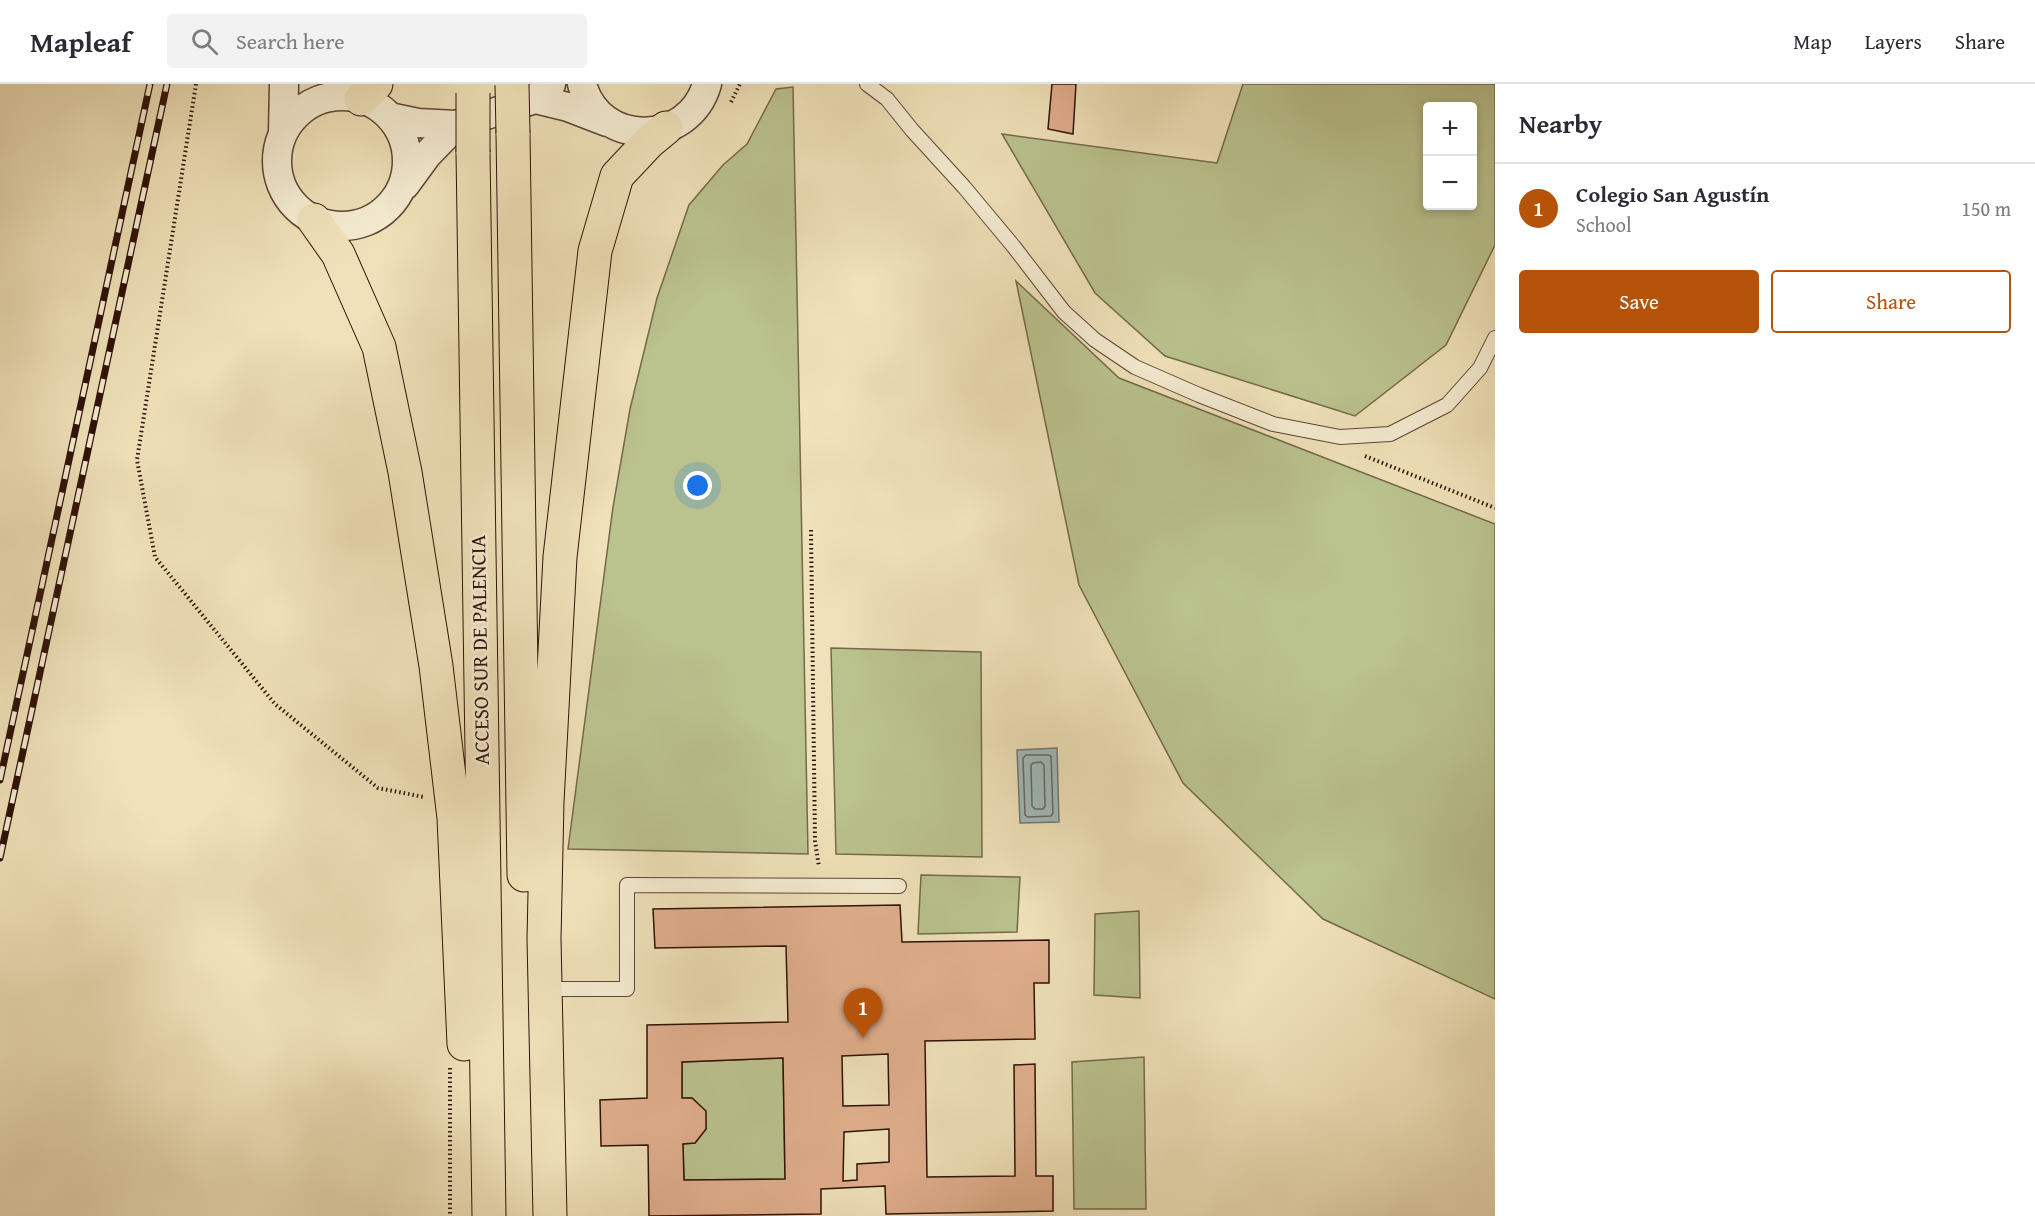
<!DOCTYPE html>
<html lang="en">
<head>
<meta charset="utf-8">
<style>
	:root { --surface:#fff; --page:#f2f2f3; --text:#2b2b33; --muted:#7c7c81; --line:#e1e1e2; --accent:#b45309 }
	body { margin:0; font-family:"Gentium Book Plus",serif; background:var(--page); color:var(--text) }
	.controls { position:absolute; right:18px; top:18px; display:grid; overflow:hidden; border-radius:6px; box-shadow:0 3px 9px #0003 }
	.controls button { width:54px; height:54px; display:grid; place-items:center; padding:0; border:0; border-bottom:2px solid var(--line); background:var(--surface); color:var(--text); font:30px sans-serif }
	.you { position:absolute; left:698px; top:402px; width:21px; height:21px; margin:-15px; border:4px solid #fff; border-radius:50%; background:#1a73e8; box-shadow:0 0 0 9px #1a73e833 }
	.badge { display:grid; place-items:center; width:39px; height:39px; border-radius:50%; background:var(--accent); color:#fff; font-size:20px; font-weight:700 }
	.pin { position:absolute; translate:-50% -50px; filter:drop-shadow(0 2px 3px #0008) }
	.pin::after { content:''; position:absolute; top:32px; width:21px; height:18px; background:inherit; clip-path:polygon(0 0,100% 0,50% 100%) }
	.list { margin:0; padding:0; list-style:none }
	h2 { display:flex; justify-content:space-between; align-items:center; height:78px; margin:0; padding:0 24px; font-size:26px }
	h2 small { font-size:20px; font-weight:400; color:var(--muted) }
	.list li { display:grid; grid-template-columns:39px 1fr auto; gap:18px; align-items:center; box-sizing:border-box; height:90px; padding:0 24px; border-top:2px solid var(--line) }
	.list b { display:block; font-size:22px; white-space:nowrap }
	.list p { margin:0; font-size:20px; white-space:nowrap; color:var(--muted) }
	.list em { font-size:20px; font-style:normal; color:var(--muted) }
	.actions { display:flex; gap:12px; padding:18px 24px }
	.actions a { flex:1; padding:14px 0; border:2px solid var(--accent); border-radius:6px; text-align:center; font-size:21px; color:var(--accent) }
	.actions .main { background:var(--accent); color:#fff }
	.icon { flex:none; width:33px; height:33px; fill:none; stroke:currentColor; stroke-width:2; stroke-linecap:round; stroke-linejoin:round }
	.map { position:relative; flex:none; width:1495px; height:1132px; overflow:hidden }
	header { display:flex; align-items:center; gap:36px; box-sizing:border-box; height:84px; padding:0 30px; background:var(--surface); border-bottom:2px solid var(--line) }
	header strong { font-size:28px }
	nav { display:flex; gap:33px; margin-inline-start:auto; font-size:21px }
	.search { width:420px; height:54px; background:var(--page); display:flex; align-items:center; gap:15px; box-sizing:border-box; padding:0 21px; border-radius:6px; color:var(--muted); font-size:22px }
	main { display:flex }
	aside { flex:1; background:var(--surface) }
	.map>svg:first-child { display:block }
	.green { fill:#bac28e; stroke:#746a4a; stroke-width:1.5; fill-rule:evenodd }
	.water { fill:#a0babb; stroke:#737673; stroke-width:1.5 }
	.lines { fill:none; stroke-linecap:round; stroke-linejoin:round }
	.shore { stroke:#686661; stroke-width:1.5 }
	.building { fill:#e0ae8c; stroke:#2f1107; stroke-width:1.5; fill-rule:evenodd }
	.service-casing { stroke:#5f4534; stroke-width:16 }
	.minor-casing { stroke:#5f4534; stroke-width:31 }
	.motorway-casing { stroke:#2f1107; stroke-width:35 }
	.path { stroke:#2f1107; stroke-width:4; stroke-dasharray:1.5 3; stroke-linecap:butt }
	.service { stroke:#f5ecd2; stroke-width:14 }
	.minor { stroke:#f5ecd2; stroke-width:28 }
	.motorway { stroke:#efe1b9; stroke-width:33 }
	.rail-casing { stroke:#2f1107; stroke-width:7 }
	.rail { stroke:#f5ecd2; stroke-width:4.5; stroke-dasharray:14; stroke-linecap:butt }
	.motorway-bridge-casing { stroke:#2f1107; stroke-width:35; stroke-linecap:butt }
	.motorway-bridge { stroke:#efe1b9; stroke-width:33 }
	.labels { text-anchor:middle; stroke-width:5; stroke-linejoin:round; paint-order:stroke }
	.street-label { font-size:21px; fill:#2f1107; stroke:#f5ecd2 }
</style>
</head>
<body>
<header>
<strong>Mapleaf</strong>
<div class="search"><svg class="icon" aria-label="search" viewBox="0 0 24 24"><circle cx="10" cy="10" r="6"/><path d="M15 15l6 6"/></svg>Search here</div>
<nav><a>Map</a><a>Layers</a><a>Share</a></nav>
</header>
<main>
<div class="map">
<svg width="1495" height="1132" viewBox="0 0 1495 1132">
	<rect width="100%" height="100%" fill="#efe1b9"/>
	<filter id="stains"><feTurbulence type="fractalNoise" baseFrequency=".00333" numOctaves="4"/><feColorMatrix values="0 0 0 0 .2 0 0 0 0 .09 0 0 0 0 .02 0 0 0 .5 -.17"/></filter>
	<radialGradient id="worn" r=".72"><stop offset=".6" stop-color="#630" stop-opacity="0"/><stop offset="1" stop-color="#630" stop-opacity=".3"/></radialGradient>
	<!-- green -->
	<path class="green" d="M1243,0H1495V161L1446,261L1355,332L1165,272L1095,209L1002,50L1217,79ZM1428,22H1472V122H1428Z
		M793,3L808,770L568,765L613,423L630,325L657,214L689,121L723,81L747,60L776,5Z
		M1016,197L1119,294L1495,440V915L1323,835L1183,699L1079,501Z
		M831,564L981,568L982,773L836,770Z
		M921,791L1020,793L1017,848L918,850Z
		M1139,827L1140,914L1094,911L1095,830Z
		M1144,973L1146,1125H1074L1072,978Z
		M783,974L785,1095L684,1096L683,1060L695,1059L706,1045L705,1027L692,1014H682V978Z"/>
	<!-- water -->
	<path class="water" d="M1057,664L1059,738L1020,739L1017,666Z"/>
	<g class="lines">
		<!-- shore -->
		<path class="shore" d="M1026,671H1048L1051,672L1053,729L1051,732L1028,733L1025,731L1023,674Z
			M1041,678L1044,681L1045,722L1043,725H1035L1032,722L1031,681L1033,679Z"/>
	</g>
	<!-- building -->
	<path class="building" d="M1052,0H1076L1073,50L1048,45Z
		M900,821L902,858L1049,856V899H1034L1035,955L925,957L927,1093L1015,1092L1014,981L1035,980L1036,1092H1053V1127L886,1130L885,1102L821,1105V1130L649,1132L648,1061L601,1062L600,1016L647,1014V941L788,938L786,862L655,864L653,825ZM888,970L889,1021L843,1022L842,972ZM783,974L785,1095L684,1096L683,1060L695,1059L706,1045V1027L692,1014H682V978ZM889,1045V1078L857,1080V1096L843,1097L844,1048Z"/>
	<g class="lines">
		<!-- service casing -->
		<g class="service-casing">
			<path id="service" d="M867,0L887,15L912,46L964,103L1014,163L1064,228L1095,256L1135,283L1199,311L1273,340L1340,353L1390,350L1447,321L1480,284L1495,254
				M546,905H627V801L899,802"/>
		</g>
		<!-- minor casing -->
		<g class="minor-casing">
			<path id="minor" d="M582,0C599,64 689,63 707,0
				M277 77a65 65 0 1 1 130 0a65 65 0 1 1-130 0Z
				M535,15L568,23L607,38
				M394,34L418,39L456,41L535,15L551,0
				M283,48L284,0
				M405,101L427,71L456,41"/>
		</g>
		<!-- motorway casing -->
		<g class="motorway-casing">
			<path id="motorway" d="M361,15L376,0
				M513,49L524,791
				M473,68L489,1132
				M314,136L338,170L379,263L405,388L436,582L454,734L464,960
				M550,1132L544,855L547,718L560,473L595,167L617,92L649,58L666,44"/>
		</g>
		<!-- path -->
		<path class="path" d="M196,0L137,376L155,473L275,620L378,704L424,713
			M731,18L740,0
			M1365,372L1495,424
			M811,446L815,757L819,783
			M450,984V1132"/>
		<!-- service -->
		<use href="#service" class="service"/>
		<!-- minor -->
		<use href="#minor" class="minor"/>
		<!-- motorway -->
		<use href="#motorway" class="motorway"/>
		<!-- rail casing -->
		<g class="rail-casing">
			<path id="rail" d="M0,696L150,0
				M0,774L167,0"/>
		</g>
		<!-- rail -->
		<use href="#rail" class="rail"/>
		<!-- motorway-bridge casing -->
		<g class="motorway-bridge-casing">
			<path id="motorway-bridge" d="M512,1L513,49
				M473,9V68"/>
		</g>
		<!-- motorway-bridge -->
		<use href="#motorway-bridge" class="motorway-bridge"/>
	</g>
	<g class="labels">
		<!-- street labels -->
		<g class="street-label">
			<text transform="translate(480 566) rotate(-91)" y="7">ACCESO SUR DE PALENCIA</text>
		</g>
	</g>
	<rect width="100%" height="100%" filter="url(#stains)"/>
	<rect width="100%" height="100%" fill="url(#worn)"/>
</svg>
<div class="controls">
<button>+</button>
<button>−</button>
</div>
<div class="you"></div>
<div class="pin badge" style="left:863px;top:954px">1</div>
</div>
<aside>
<h2>Nearby<small></small></h2>
<ul class="list">
<li><span class="badge">1</span><div><b>Colegio San Agustín</b><p>School</p></div><em>150 m</em></li>
</ul>
<div class="actions"><a class="main">Save</a><a>Share</a></div>
</aside>
</main>
</body>
</html>
